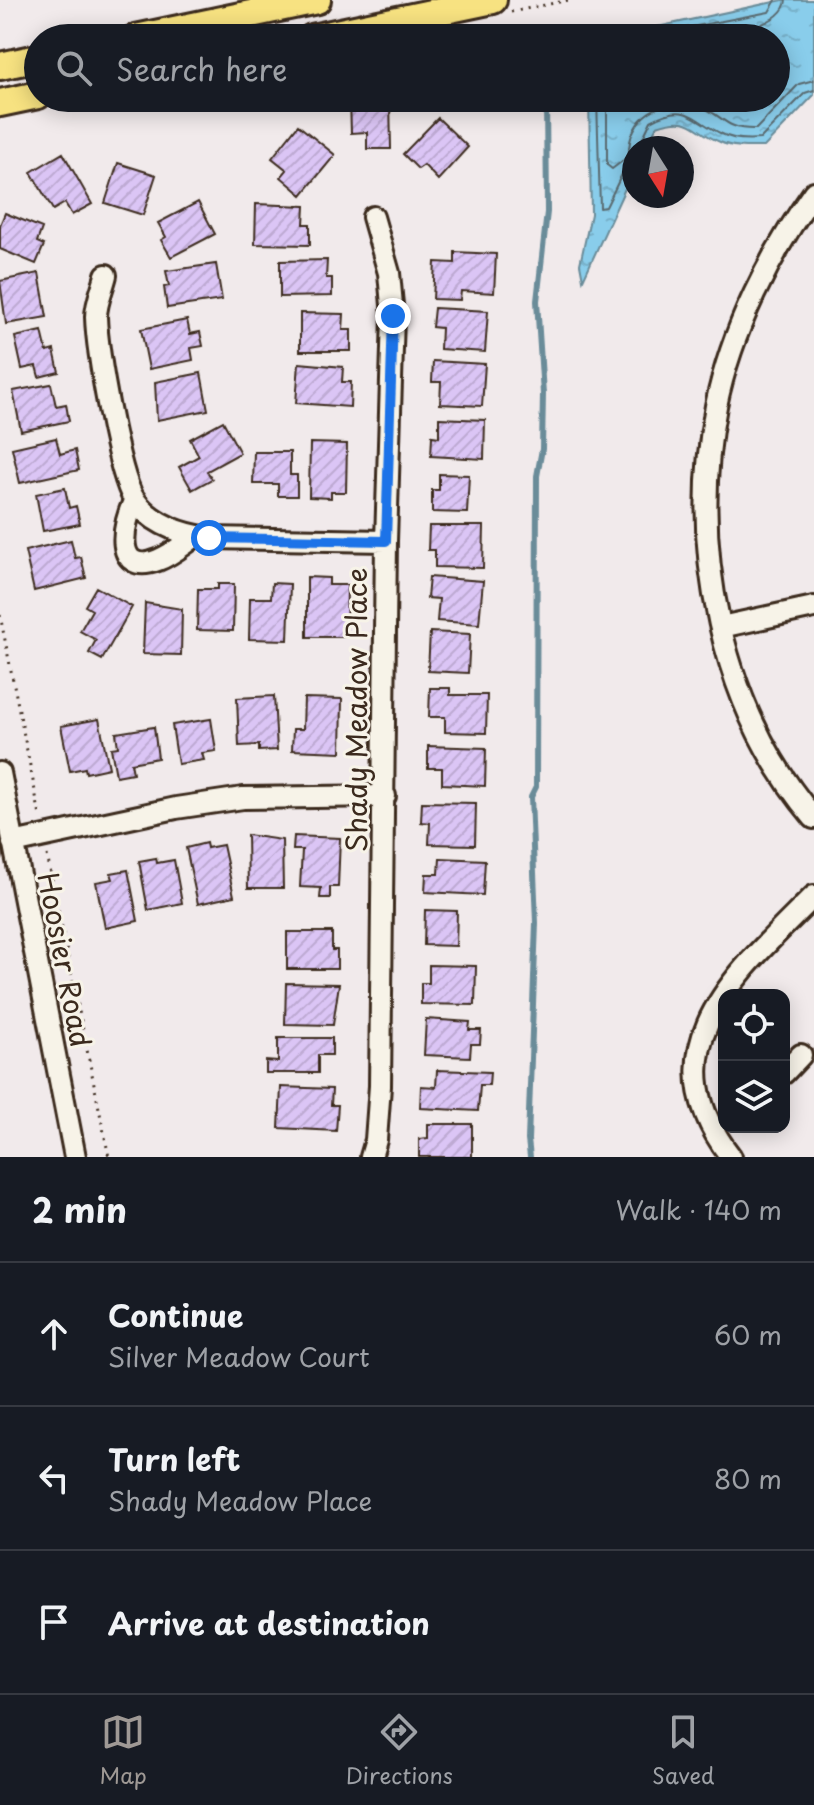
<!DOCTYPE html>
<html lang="en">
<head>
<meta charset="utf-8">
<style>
	:root { --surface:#171b24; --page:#20242c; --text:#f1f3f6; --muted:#9ea1a6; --line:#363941; --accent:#9f9995 }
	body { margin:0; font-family:"Playpen Sans",sans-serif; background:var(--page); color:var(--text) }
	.controls { position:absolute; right:24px; bottom:24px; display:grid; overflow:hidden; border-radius:16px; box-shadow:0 4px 20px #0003 }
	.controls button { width:72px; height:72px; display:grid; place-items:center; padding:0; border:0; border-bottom:2px solid var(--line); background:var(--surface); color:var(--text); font:40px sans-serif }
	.compass { position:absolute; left:622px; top:136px; width:72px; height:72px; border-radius:50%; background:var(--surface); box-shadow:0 4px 20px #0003; rotate:169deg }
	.stop { position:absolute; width:24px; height:24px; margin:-18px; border:6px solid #1a73e8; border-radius:50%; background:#fff }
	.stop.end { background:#1a73e8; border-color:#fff; box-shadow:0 2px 8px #0008 }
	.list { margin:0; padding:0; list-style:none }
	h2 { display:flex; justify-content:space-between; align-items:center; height:104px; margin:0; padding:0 32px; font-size:34px }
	h2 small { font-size:26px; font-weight:400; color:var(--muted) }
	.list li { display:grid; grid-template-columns:52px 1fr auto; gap:24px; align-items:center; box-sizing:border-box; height:144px; padding:0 32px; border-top:2px solid var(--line) }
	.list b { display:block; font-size:30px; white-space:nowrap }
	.list p { margin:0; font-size:26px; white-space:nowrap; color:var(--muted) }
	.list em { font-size:26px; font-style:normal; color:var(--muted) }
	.icon { flex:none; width:44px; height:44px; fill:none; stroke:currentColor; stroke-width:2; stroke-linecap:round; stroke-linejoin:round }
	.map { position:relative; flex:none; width:814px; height:1157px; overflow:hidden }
	.search { position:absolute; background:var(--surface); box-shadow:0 4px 20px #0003; left:24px; right:24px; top:24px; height:88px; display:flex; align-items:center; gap:20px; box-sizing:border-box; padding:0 28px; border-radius:44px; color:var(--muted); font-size:30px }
	.sheet { height:536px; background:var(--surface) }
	nav { display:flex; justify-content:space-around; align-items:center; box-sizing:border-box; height:112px; border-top:2px solid var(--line); background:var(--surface); font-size:22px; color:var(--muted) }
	nav a { display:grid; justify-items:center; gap:4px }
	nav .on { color:var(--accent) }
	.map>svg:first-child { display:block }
	.water { fill:url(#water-ripples); stroke:#6a8c99; stroke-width:2 }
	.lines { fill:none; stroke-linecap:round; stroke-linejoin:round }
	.shore { stroke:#5a6b70; stroke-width:2 }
	.stream { stroke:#6a8c99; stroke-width:6 }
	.building { fill:url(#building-hatch); stroke:#3b2a1e; stroke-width:2 }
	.minor-casing { stroke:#3b2a1e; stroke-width:26 }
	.major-casing { stroke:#3b2a1e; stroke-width:32 }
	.path { stroke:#3b2a1e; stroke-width:3; stroke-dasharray:2 6; stroke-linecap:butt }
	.minor { stroke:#f7f3e8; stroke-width:20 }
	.major { stroke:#f7e281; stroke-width:26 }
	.route { stroke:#1a73e8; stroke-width:10 }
	.labels { text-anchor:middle; stroke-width:6; stroke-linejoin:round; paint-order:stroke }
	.street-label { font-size:28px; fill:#3b2a1e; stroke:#f7f3e8 }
</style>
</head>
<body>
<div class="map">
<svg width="814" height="1157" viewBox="0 0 814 1157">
	<defs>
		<pattern id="water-ripples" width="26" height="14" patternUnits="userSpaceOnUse" patternTransform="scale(2)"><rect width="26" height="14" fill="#89cdeb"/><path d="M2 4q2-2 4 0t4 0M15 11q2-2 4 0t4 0" fill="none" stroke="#77b0c9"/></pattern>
		<pattern id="building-hatch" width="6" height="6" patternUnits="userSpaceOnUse" patternTransform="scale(2)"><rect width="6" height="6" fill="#dbc5f5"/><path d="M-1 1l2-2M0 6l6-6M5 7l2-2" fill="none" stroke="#bda9d2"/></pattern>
	</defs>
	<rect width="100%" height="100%" fill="#f1eaeb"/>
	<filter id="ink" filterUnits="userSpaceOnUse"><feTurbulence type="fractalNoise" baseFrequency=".0125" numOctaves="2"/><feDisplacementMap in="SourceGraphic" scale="16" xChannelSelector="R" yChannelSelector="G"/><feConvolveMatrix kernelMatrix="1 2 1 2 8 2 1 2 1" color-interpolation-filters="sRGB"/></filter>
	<g filter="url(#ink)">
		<!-- water -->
		<path class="water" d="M783,0H814V95L764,147C749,147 733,148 720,142C691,130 694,114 657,126L645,148H634V169L583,280L580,264L591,214L589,98H776V38H606Z"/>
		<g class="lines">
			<!-- shore -->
			<path class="shore" d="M634,38L769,12L776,0
				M696,38C720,35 784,28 786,0
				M597,98L600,208L606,207L624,170L634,167
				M607,98V165L612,169L629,156C627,117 662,95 698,106C723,113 722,130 756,129L799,84L814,80
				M638,148L651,121C688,101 692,120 722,134C733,140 748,140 760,139L805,93L814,90"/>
			<!-- stream -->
			<path class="stream" d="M543,31V38
				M530,1157L528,1140L536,923L531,797L536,787L537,476L542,449L543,394L537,301L547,212L546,98"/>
		</g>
		<!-- building -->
		<path class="building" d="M350,98H390L391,149H367V132L351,133Z
			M438,118L468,147L438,180L424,165L418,169L403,154Z
			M298,125L335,155L302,195L281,177L287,170L272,158Z
			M63,153L92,204L72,215L65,203L53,210L31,172Z
			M118,163L156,175L143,215L105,203Z
			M198,202L215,234L171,257L161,240L166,237L158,223Z
			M256,204L305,206L304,224H310V245L255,244Z
			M5,213L42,228L37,242L44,245L36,264L0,249V225Z
			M455,252L496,254L494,293L461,291L460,300L433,299L435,262L455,263Z
			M327,260L326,278H332V296L280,297V261Z
			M216,264L222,300L167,308L164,287L169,286L166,271Z
			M39,273L47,317L6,324L0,281Z
			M434,308L488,311L485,352L440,349L441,328L432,327Z
			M300,313L344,314L343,330H351V351H300Z
			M187,320L190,334L200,332L203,346L191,348L193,360L149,369L141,329Z
			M42,331L47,352L54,350L59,372L39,377L36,366L22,369L15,337Z
			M433,361L485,364L482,406L440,404L441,382H432Z
			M299,363L343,367L342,382H351L350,407L296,403Z
			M201,373L208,410L157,420L155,382Z
			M51,384L56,406L66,404L69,421L21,431L13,391Z
			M439,418L485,420L484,459L431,456L432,436L439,437Z
			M223,421L240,453L207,471L212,479L192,490L179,467L199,456L190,439Z
			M56,438L60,454L75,450L79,470L20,483L12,448Z
			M310,443L347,444L346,492H331V498L309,497Z
			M254,452H290V475H297V496H278V484H253Z
			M439,474L469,475L467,513L432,512V490H439Z
			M65,488L69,508L76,506L80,524L43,531L36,494Z
			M429,526H484L483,568L435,567V550H428Z
			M71,540L75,558L81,557L86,578L34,591L25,551Z
			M307,577L329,578V585H347L346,637H307Z
			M429,577L483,581L479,624L437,621L439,599L427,598Z
			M272,583L290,584L288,640L249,639L250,598H271Z
			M218,584H234L233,631L197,630L198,589H218Z
			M96,587L132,607L102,660L89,653L96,640L80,631L92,610L85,606Z
			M145,603L182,609L181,655L143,654Z
			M430,632L470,634L468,673L428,671Z
			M430,688H450V695H487L486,733L445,732V717H429Z
			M274,696L277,750L259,751V745L239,746L237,698Z
			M304,698L342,699L341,752L292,750L293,729H303Z
			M99,719L109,768L86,773L85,768L70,771L61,726Z
			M211,719L216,751L202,753L204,760L178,764L172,725Z
			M154,727L158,758L131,763L133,773L116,776L111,748L118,747L116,733Z
			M428,746L486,748L485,786L442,784V768H428Z
			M422,802L476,803L475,845L429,844L430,823L421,822Z
			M247,835L282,840L283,888H248Z
			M294,836L340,838L338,887H330V898H320L321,888L300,887L302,850H293Z
			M206,843L207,848L223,845L234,896L198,904L186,848Z
			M156,858L157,863L174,860L182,903L148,910L139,861Z
			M440,858L485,860L483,895L425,892L426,874H439Z
			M128,870L138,921L105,928L96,882L113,879L111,873Z
			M425,910L457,911L456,946L424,945Z
			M287,932H332V950H337V969H287Z
			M429,965L476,966L475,1005L421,1004V983H429Z
			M286,983L339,984L333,1025L285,1024Z
			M426,1019L470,1022L469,1030H481L480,1044H471L470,1057L424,1055Z
			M278,1038H332V1055H318V1073H266V1061L278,1062Z
			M437,1070L490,1072L489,1085H480L478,1111L420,1108L421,1086L436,1087Z
			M281,1087L332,1089L331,1105H338L336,1131L279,1128Z
			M428,1124H472V1157H419V1139L428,1138Z"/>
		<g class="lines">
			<!-- minor casing -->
			<g class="minor-casing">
				<path id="minor" d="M814,192C770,254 731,331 716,406C689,546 720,708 814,818
					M106,275C103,288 96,303 96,317C97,350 118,473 134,499C151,524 181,534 209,538L386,541
					M135,500C122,523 113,577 158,560C172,555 184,544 196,536
					M721,627L814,607
					M0,773L75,1157
					M13,843L176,808L243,798L385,796
					M784,1073L801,1055
					M371,1157L376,1140L380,1086L386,541L393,316L389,273L373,217
					M731,1157C646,1047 739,972 814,896"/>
			</g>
			<!-- major casing -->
			<g class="major-casing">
				<path id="major" d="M136,38L317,0
					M312,38L493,0
					M0,66L38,58
					M0,103L38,95"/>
			</g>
			<!-- path -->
			<path class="path" d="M511,12L569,0
				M59,107L102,98
				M0,615L40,816
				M47,855L109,1157"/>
			<!-- minor -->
			<use href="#minor" class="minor"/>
			<!-- major -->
			<use href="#major" class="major"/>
		</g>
	</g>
	<g class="lines" filter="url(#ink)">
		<!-- route -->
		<path class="route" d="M209,538L386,541L393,316"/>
	</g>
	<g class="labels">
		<!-- street labels -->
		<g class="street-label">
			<text transform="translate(357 710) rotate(-90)" y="10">Shady Meadow Place</text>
			<text transform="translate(64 960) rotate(79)" y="10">Hoosier Road</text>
		</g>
	</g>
</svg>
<div class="controls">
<button><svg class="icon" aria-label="locate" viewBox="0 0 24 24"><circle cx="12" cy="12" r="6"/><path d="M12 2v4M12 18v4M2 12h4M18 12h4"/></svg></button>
<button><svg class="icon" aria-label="layers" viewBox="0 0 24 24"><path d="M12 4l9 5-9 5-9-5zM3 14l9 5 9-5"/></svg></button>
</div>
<svg class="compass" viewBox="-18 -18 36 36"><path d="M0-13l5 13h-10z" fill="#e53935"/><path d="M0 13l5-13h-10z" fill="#9ea1a6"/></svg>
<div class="stop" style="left:209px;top:538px"></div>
<div class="stop end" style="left:393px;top:316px"></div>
<div class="search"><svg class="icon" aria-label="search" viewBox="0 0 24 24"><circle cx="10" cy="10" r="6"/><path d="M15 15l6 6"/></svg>Search here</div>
</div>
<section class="sheet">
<h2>2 min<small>Walk · 140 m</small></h2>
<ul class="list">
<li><svg class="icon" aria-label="ahead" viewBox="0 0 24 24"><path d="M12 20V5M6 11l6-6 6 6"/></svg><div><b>Continue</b><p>Silver Meadow Court</p></div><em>60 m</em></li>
<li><svg class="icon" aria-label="left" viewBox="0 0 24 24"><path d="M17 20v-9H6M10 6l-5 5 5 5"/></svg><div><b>Turn left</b><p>Shady Meadow Place</p></div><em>80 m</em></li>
<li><svg class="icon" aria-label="arrive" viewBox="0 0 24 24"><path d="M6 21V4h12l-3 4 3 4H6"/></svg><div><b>Arrive at destination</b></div></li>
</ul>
</section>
<nav>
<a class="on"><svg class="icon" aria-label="map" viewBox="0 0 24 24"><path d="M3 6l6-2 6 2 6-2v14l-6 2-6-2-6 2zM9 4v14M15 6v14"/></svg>Map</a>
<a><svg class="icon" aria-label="directions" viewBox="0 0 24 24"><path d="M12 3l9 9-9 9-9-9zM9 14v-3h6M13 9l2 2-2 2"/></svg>Directions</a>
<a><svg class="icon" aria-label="saved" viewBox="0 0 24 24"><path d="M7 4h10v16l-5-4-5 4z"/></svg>Saved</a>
</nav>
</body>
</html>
